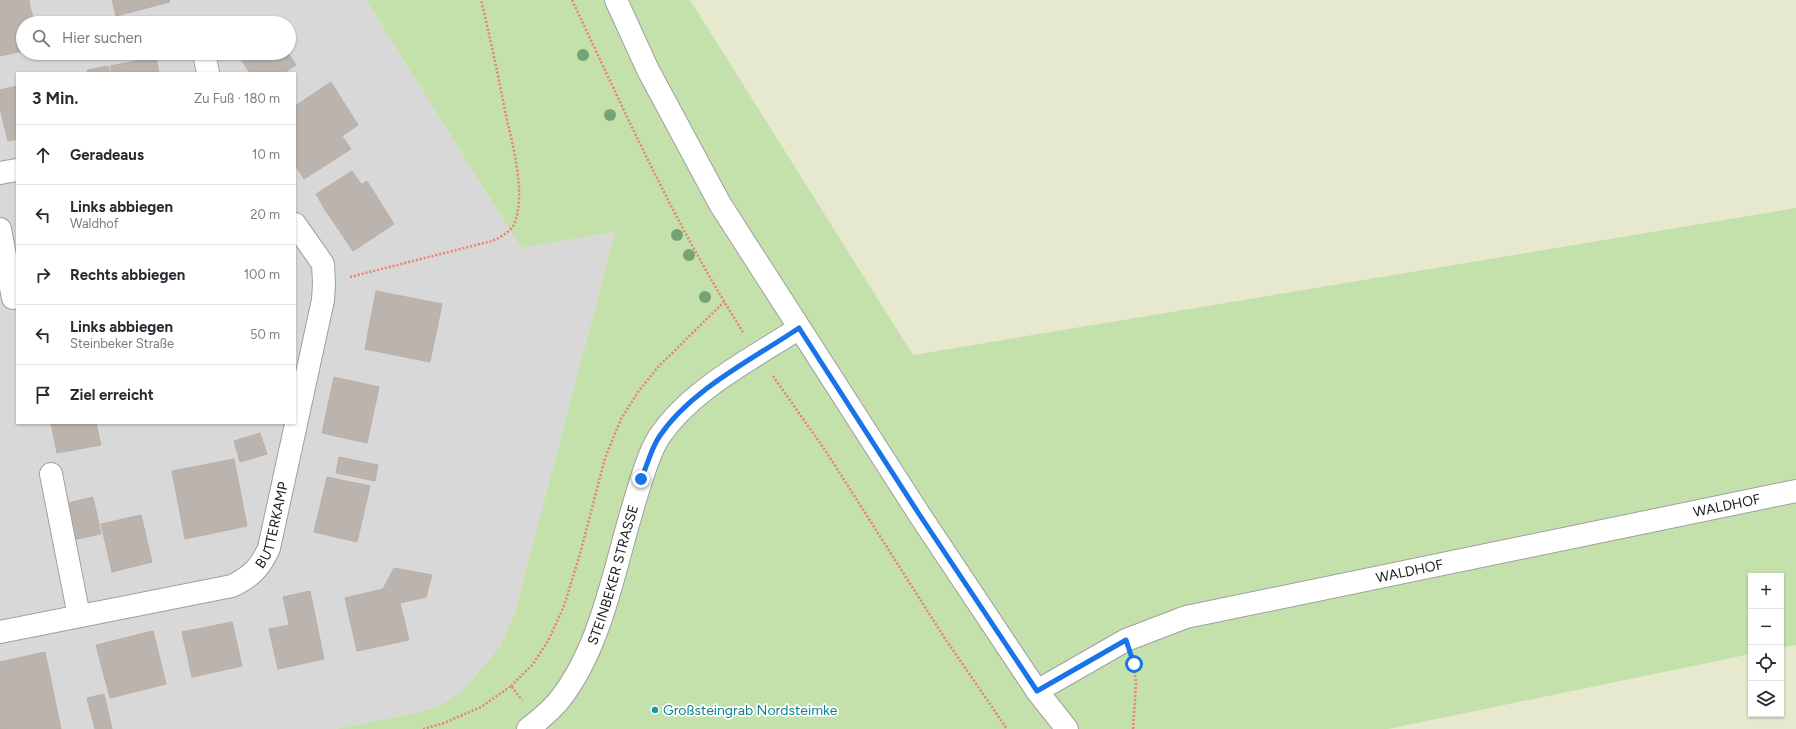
<!DOCTYPE html>
<html lang="de">
<head>
<meta charset="utf-8">
<style>
	:root { --surface:#fff; --page:#f7f7f7; --text:#2b2b33; --muted:#7c7c81; --line:#e1e1e2 }
	body { margin:0; font-family:Figtree,sans-serif; background:var(--page); color:var(--text) }
	.controls { position:absolute; right:12px; bottom:12px; display:grid; overflow:hidden; border-radius:0px; box-shadow:0 1px 3px #0004 }
	.controls button { width:36px; height:36px; display:grid; place-items:center; padding:0; border:0; border-bottom:1px solid var(--line); background:var(--surface); color:var(--text); font:20px sans-serif }
	.stop { position:absolute; width:12px; height:12px; margin:-9px; border:3px solid #1a73e8; border-radius:50%; background:#fff }
	.stop.end { background:#1a73e8; border-color:#fff; box-shadow:0 1px 4px #0008 }
	.list { margin:0; padding:0; list-style:none }
	h2 { display:flex; justify-content:space-between; align-items:center; height:52px; margin:0; padding:0 16px; font-size:17px }
	h2 small { font-size:13px; font-weight:400; color:var(--muted) }
	.list li { display:grid; grid-template-columns:26px 1fr auto; gap:12px; align-items:center; box-sizing:border-box; height:60px; padding:0 16px; border-top:1px solid var(--line) }
	.list b { display:block; font-size:15px; white-space:nowrap }
	.list p { margin:0; font-size:13px; white-space:nowrap; color:var(--muted) }
	.list em { font-size:13px; font-style:normal; color:var(--muted) }
	.icon { flex:none; width:22px; height:22px; fill:none; stroke:currentColor; stroke-width:2; stroke-linecap:round; stroke-linejoin:round }
	.map { position:relative; flex:none; width:1796px; height:729px; overflow:hidden }
	.search { position:absolute; background:var(--surface); box-shadow:0 1px 3px #0004; left:16px; top:16px; width:280px; height:44px; display:flex; align-items:center; gap:10px; box-sizing:border-box; padding:0 14px; border-radius:22px; color:var(--muted); font-size:15px }
	.panel { position:absolute; background:var(--surface); box-shadow:0 1px 3px #0004; left:16px; top:72px; width:280px; height:352px; border-radius:0px }
	.map>svg:first-child { display:block }
	.residential { fill:#d9d8d8; fill-rule:evenodd }
	.farmland { fill:#e6e9ce }
	.grass { fill:#c5e1ab }
	.building { fill:#bbb4ae; stroke:#bbafa5 }
	.lines { fill:none; stroke-linecap:round; stroke-linejoin:round }
	.minor-casing { stroke:#9f9f9f; stroke-width:24 }
	.path { stroke:#ea8174; stroke-width:2.5; stroke-dasharray:2 2; stroke-linecap:butt }
	.minor { stroke:#fff; stroke-width:22 }
	.tree { fill:#76a376 }
	.route { stroke:#1a73e8; stroke-width:5 }
	.culture-dot { fill:#0f9aa8; stroke:#fff; stroke-width:1.5 }
	.labels { text-anchor:middle; stroke-width:3.5; stroke-linejoin:round; paint-order:stroke }
	.street-label { font-size:14px; fill:#1b1b1b; stroke:#fff }
	.culture-label { font-size:14px; fill:#0d838f; stroke:#fff; text-anchor:start }
</style>
</head>
<body>
<div class="map">
<svg width="1796" height="729" viewBox="0 0 1796 729">
	<rect width="100%" height="100%" fill="#ebe8e1"/>
	<!-- residential -->
	<path class="residential" d="M0,0H366L521,248L615,232L514,615L500,646L463,691L440,705L420,712L335,729H0ZM23,23H289V53H23ZM17,73H295V423H17Z"/>
	<!-- farmland -->
	<path class="farmland" d="M690,0H1796V208L913,355Z
		M1796,645V729H1388L1751,654V714H1781V648Z"/>
	<!-- grass -->
	<path class="grass" d="M366,0H690L913,355L1796,208V645L1781,648V576H1751V654L1388,729H335L420,712L440,705L463,691L500,646L514,615L615,232L521,248Z"/>
	<!-- building -->
	<path class="building" d="M0,0H29L30,7L0,15Z
		M112,0H169L170,2L116,16Z
		M30,7L35,23H23V51L0,56V15Z
		M237,53H288L296,65L284,73H250Z
		M156,57L159,73H112L110,66Z
		M108,66L110,73H88L87,70Z
		M331,82L358,125L342,136L351,149L304,179L295,165V106Z
		M17,86V139L8,141L0,108V90Z
		M352,171L361,184L324,208L316,194Z
		M367,181L394,224L353,251L324,208Z
		M376,291L442,304L430,362L365,349Z
		M334,377L379,387L367,443L322,433Z
		M51,423H96L101,445L57,453Z
		M260,433L267,454L240,462L234,441Z
		M339,457L378,465L375,481L336,473Z
		M234,459L247,526L185,539L172,471Z
		M327,477L370,486L357,542L314,532Z
		M93,497L101,534L72,540L64,504Z
		M141,515L152,562L112,572L101,524Z
		M394,568L432,575L426,597L400,603L409,640L357,651L345,598L383,589Z
		M310,591L324,659L278,669L269,629L289,625L283,597Z
		M232,622L242,666L192,677L182,632Z
		M153,631L166,684L110,698L96,645Z
		M45,652L61,729H0V662Z
		M104,694L112,729H95L87,698Z"/>
	<g class="lines">
		<!-- minor casing -->
		<g class="minor-casing">
			<g id="minor">
				<path d="M616,0L648,70L720,204L919,514L1037,691L1067,729"/>
				<path d="M204,53L208,73"/>
				<path d="M0,173L17,170"/>
				<path d="M0,229L13,298"/>
				<path d="M51,474L79,616"/>
				<path id="s1" d="M0,632L232,586C252,576 260,568 269,548L323,300L324,283L323,264L295,224"/>
				<path id="s2" d="M1037,691L1126,640L1186,617L1796,491"/>
				<path id="s3" d="M528,729C539,720 552,710 561,698C601,646 614,570 633,507C639,487 648,454 659,437C691,389 752,359 799,328"/>
			</g>
		</g>
		<!-- path -->
		<path class="path" d="M572,0C625,112 676,227 743,332
			M350,277L492,241C501,237 511,232 515,222C526,190 512,143 505,111C498,74 490,37 481,0
			M773,376L827,453L944,637L1007,729
			M511,686L533,664L548,641L564,606L580,554L605,458L621,419L638,392L658,367L724,302
			M423,729L444,723L481,707L511,686L522,700
			M1133,729L1136,684L1134,666"/>
		<!-- minor -->
		<use href="#minor" class="minor"/>
	</g>
	<!-- trees -->
	<g class="tree">
		<circle cx="583" cy="55" r="6"/>
		<circle cx="610" cy="115" r="6"/>
		<circle cx="677" cy="235" r="6"/>
		<circle cx="689" cy="255" r="6"/>
		<circle cx="705" cy="297" r="6"/>
	</g>
	<g class="lines">
		<!-- route -->
		<path class="route" d="M641,479C647,466 651,449 659,437C690,390 753,359 799,328L919,514L1037,691L1126,640L1134,664"/>
	</g>
	<!-- markers -->
	<circle class="culture-dot" cx="655" cy="710" r="4"/>
	<g class="labels">
		<!-- street labels -->
		<g class="street-label">
			<text dy="5" stroke="none"><textPath href="#s2" startOffset="719">WALDHOF</textPath></text>
			<text dy="5" stroke="none"><textPath href="#s1" startOffset="314">BUTTERKAMP</textPath></text>
			<text dy="5" stroke="none"><textPath href="#s2" startOffset="395">WALDHOF</textPath></text>
			<text dy="5" stroke="none"><textPath href="#s3" startOffset="180">STEINBEKER STRASSE</textPath></text>
		</g>
		<!-- culture labels -->
		<g class="culture-label">
			<text x="663" y="715">Großsteingrab Nordsteimke</text>
		</g>
	</g>
</svg>
<div class="controls">
<button>+</button>
<button>−</button>
<button><svg class="icon" aria-label="locate" viewBox="0 0 24 24"><circle cx="12" cy="12" r="6"/><path d="M12 2v4M12 18v4M2 12h4M18 12h4"/></svg></button>
<button><svg class="icon" aria-label="layers" viewBox="0 0 24 24"><path d="M12 4l9 5-9 5-9-5zM3 14l9 5 9-5"/></svg></button>
</div>
<div class="stop" style="left:1134px;top:664px"></div>
<div class="stop end" style="left:641px;top:479px"></div>
<div class="search"><svg class="icon" aria-label="search" viewBox="0 0 24 24"><circle cx="10" cy="10" r="6"/><path d="M15 15l6 6"/></svg>Hier suchen</div>
<section class="panel">
<h2>3 Min.<small>Zu Fuß · 180 m</small></h2>
<ul class="list">
<li><svg class="icon" aria-label="ahead" viewBox="0 0 24 24"><path d="M12 20V5M6 11l6-6 6 6"/></svg><div><b>Geradeaus</b></div><em>10 m</em></li>
<li><svg class="icon" aria-label="left" viewBox="0 0 24 24"><path d="M17 20v-9H6M10 6l-5 5 5 5"/></svg><div><b>Links abbiegen</b><p>Waldhof</p></div><em>20 m</em></li>
<li><svg class="icon" aria-label="right" viewBox="0 0 24 24"><path d="M7 20v-9h11M14 6l5 5-5 5"/></svg><div><b>Rechts abbiegen</b></div><em>100 m</em></li>
<li><svg class="icon" aria-label="left" viewBox="0 0 24 24"><path d="M17 20v-9H6M10 6l-5 5 5 5"/></svg><div><b>Links abbiegen</b><p>Steinbeker Straße</p></div><em>50 m</em></li>
<li><svg class="icon" aria-label="arrive" viewBox="0 0 24 24"><path d="M6 21V4h12l-3 4 3 4H6"/></svg><div><b>Ziel erreicht</b></div></li>
</ul>
</section>
</div>
</body>
</html>
